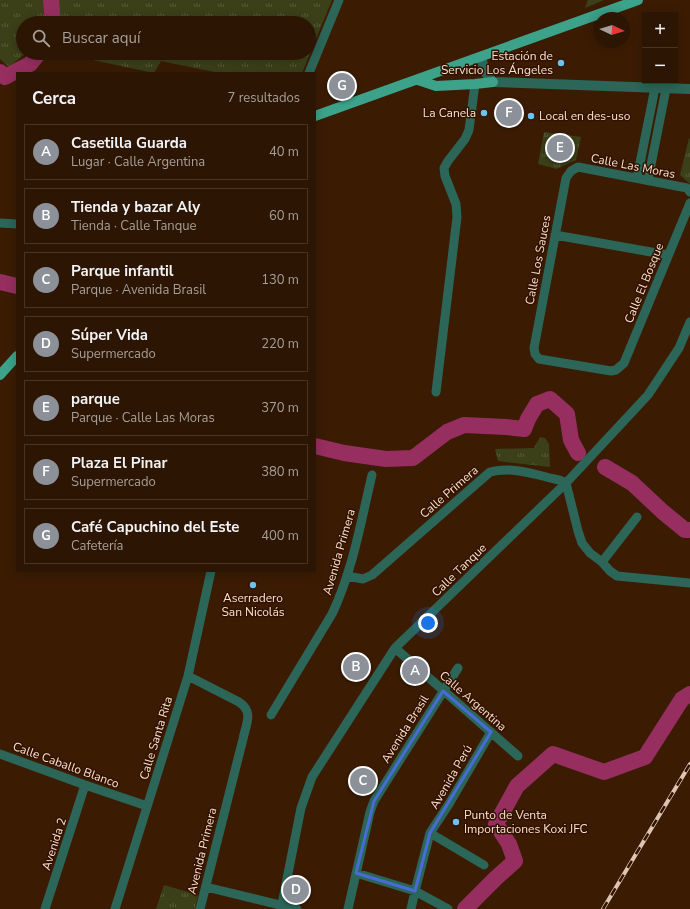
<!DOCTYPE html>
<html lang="es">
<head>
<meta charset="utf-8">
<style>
	:root { --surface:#2c1502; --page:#382211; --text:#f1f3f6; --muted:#a69f99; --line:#483424; --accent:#8c9099 }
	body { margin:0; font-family:"Nunito Sans",sans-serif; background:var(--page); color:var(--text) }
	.controls { position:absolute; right:12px; top:12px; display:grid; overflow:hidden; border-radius:0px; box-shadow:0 2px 10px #0003 }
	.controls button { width:36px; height:36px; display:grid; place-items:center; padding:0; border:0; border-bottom:1px solid var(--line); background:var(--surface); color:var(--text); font:20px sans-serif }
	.compass { position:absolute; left:594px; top:12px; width:36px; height:36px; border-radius:50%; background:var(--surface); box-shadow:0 2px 10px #0003; rotate:94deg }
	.you { position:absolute; left:428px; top:623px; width:14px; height:14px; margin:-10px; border:3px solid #fff; border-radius:50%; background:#1a73e8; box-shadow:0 0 0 6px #1a73e833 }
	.badge { display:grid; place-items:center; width:26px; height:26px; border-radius:50%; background:var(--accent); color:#fff; font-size:13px; font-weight:700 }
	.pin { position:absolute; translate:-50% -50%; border:2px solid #fff; box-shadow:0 1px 4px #0006 }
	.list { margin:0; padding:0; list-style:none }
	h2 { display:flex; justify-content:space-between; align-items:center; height:52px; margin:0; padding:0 16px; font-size:17px }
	h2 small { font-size:13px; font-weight:400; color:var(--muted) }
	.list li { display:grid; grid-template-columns:26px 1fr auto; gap:12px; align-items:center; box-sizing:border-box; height:56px; margin:0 8px 8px; padding:0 8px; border:1px solid var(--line); border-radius:0px }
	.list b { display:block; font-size:15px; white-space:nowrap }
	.list p { margin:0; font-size:13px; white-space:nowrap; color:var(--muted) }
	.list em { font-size:13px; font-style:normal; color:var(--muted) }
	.icon { flex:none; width:22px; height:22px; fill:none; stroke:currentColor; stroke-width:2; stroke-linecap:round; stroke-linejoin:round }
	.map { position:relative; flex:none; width:690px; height:909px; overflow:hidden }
	.search { position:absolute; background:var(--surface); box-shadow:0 2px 10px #0003; left:16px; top:16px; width:300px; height:44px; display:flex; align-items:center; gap:10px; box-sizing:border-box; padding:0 14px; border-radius:22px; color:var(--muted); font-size:15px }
	.panel { position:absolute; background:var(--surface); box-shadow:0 2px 10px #0003; left:16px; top:72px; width:300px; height:500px; border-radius:0px }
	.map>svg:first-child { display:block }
	.grass { fill:url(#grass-tufts) }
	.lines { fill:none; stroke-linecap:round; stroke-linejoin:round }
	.river { stroke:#962e60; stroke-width:16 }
	.minor { stroke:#2b6658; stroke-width:9 }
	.tertiary { stroke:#2b6658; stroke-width:10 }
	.primary { stroke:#3ca28a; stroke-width:10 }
	.rail-casing { stroke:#dfc4b1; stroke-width:4 }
	.rail { stroke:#311200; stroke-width:2.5; stroke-dasharray:8; stroke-linecap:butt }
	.marked { fill:none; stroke:#496bd6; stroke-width:3; stroke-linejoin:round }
	.poi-dot { fill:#6cc3f2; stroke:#311200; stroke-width:1.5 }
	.labels { text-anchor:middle; stroke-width:3; stroke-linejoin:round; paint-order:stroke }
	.poi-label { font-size:12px; fill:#fbe0ce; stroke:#311200; text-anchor:end }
	.street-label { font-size:12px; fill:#fbe0ce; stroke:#311200 }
</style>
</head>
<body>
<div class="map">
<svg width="690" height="909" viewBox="0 0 690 909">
	<defs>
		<pattern id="grass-tufts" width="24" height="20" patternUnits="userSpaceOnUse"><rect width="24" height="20" fill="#3b4019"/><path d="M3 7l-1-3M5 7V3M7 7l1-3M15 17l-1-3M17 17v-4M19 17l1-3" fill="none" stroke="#585b39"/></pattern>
	</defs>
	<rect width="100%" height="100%" fill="#3b1c03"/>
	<!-- grass -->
	<path class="grass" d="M0,0H332L302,73H219L161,61L154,73L59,53H309V23H23V53H26L9,67L0,59Z
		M588,0H604L585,8Z
		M544,132L581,137L576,160L557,169L538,164Z
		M689,138L690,139V184L680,175Z
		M540,437L545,438L549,444L550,467L498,461L495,449L534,448Z
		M164,885L198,895L195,909H156Z"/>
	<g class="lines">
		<!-- river -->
		<path class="river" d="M51,0L53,23
			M0,72L5,77L30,64L39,53
			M0,282L17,286
			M315,446L344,453L386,459L413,458L447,432L464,425L506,427L524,429L528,419L537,404L550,399L567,414L571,440L578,453
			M605,467L632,483L663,512L685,530H690
			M465,909L496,878L515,861L509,844L496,824L517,786L553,754L604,772L645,757L682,699L690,694"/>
		<!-- minor -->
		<path class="minor" d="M309,73L339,0
			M637,178L655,88
			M648,180L666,89
			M690,192L687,188L578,167L571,171L566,178L534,348L535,354L539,359L611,371L616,370L624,363L690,203
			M0,223L17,224
			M555,235L668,255
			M436,392L457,217L456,204L445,176L444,168L448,161L465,139L469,130L475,84
			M602,562L637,517
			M347,576L363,579L372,575L490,472C513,466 536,475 559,480L566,483L578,531L582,543L590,553L602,562L610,571L617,576L690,583
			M395,648L518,756
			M188,676L239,702C254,712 246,724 243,739L200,909
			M271,715L332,614C353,570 361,521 372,475
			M0,754L85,785L147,806
			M430,833L484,865
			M356,873L415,891L448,909
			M206,887L297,909
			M45,909L85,785
			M115,909L188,676L211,571
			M281,909L301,808L312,777L395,648L566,483L648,395L679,348L690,322
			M348,909L370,812L374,801L458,668
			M411,909L415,891L430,833L449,804L491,732"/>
		<!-- tertiary -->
		<path class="tertiary" d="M481,57L485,72L493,82L690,89"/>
		<!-- primary -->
		<path class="primary" d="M418,80L436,86L475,84L493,82
			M315,116L638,0
			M0,375L17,356"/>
		<!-- rail casing -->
		<g class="rail-casing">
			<path id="rail" d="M603,909L690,764"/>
		</g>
		<!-- rail -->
		<use href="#rail" class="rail"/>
	</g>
	<!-- marked area -->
	<path class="marked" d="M443,691L491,732L430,833L415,891L356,873L374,801Z"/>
	<!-- markers -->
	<g class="poi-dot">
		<circle cx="561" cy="63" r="4"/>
		<circle cx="484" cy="113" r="4"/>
		<circle cx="531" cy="116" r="4"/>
		<circle cx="253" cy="585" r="4"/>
		<circle cx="456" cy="822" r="4"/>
	</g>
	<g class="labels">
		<!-- poi labels -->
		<g class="poi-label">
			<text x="553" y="60">Estación de<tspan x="553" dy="14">Servicio Los Ángeles</tspan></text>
			<text x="476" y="117">La Canela</text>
			<text x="539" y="120" text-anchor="start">Local en des-uso</text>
			<text x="253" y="602" text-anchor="middle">Aserradero<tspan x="253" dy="14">San Nicolás</tspan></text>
			<text x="464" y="819" text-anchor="start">Punto de Venta<tspan x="464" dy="14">Importaciones Koxi JFC</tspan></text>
		</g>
		<!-- street labels -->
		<g class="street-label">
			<text transform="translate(633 166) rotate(11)" y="4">Calle Las Moras</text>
			<text transform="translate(538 260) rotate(-79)" y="4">Calle Los Sauces</text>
			<text transform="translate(644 283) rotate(-68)" y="4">Calle El Bosque</text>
			<text transform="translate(449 492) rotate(-41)" y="4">Calle Primera</text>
			<text transform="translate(339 552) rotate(-74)" y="4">Avenida Primera</text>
			<text transform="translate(459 570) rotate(-44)" y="4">Calle Tanque</text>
			<text transform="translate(473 701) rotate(41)" y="4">Calle Argentina</text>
			<text transform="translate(405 729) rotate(-58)" y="4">Avenida Brasil</text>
			<text transform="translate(156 738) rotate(-73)" y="4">Calle Santa Rita</text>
			<text transform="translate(66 765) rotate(20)" y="4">Calle Caballo Blanco</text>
			<text transform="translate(451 777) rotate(-60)" y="4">Avenida Perú</text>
			<text transform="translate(54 844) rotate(-72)" y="4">Avenida 2</text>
			<text transform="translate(202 851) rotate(-76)" y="4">Avenida Primera</text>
		</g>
	</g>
</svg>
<div class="controls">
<button>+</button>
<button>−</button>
</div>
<svg class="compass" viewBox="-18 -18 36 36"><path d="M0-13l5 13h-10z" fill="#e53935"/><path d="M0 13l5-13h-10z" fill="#a69f99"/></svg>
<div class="you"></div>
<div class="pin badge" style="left:415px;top:671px">A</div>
<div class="pin badge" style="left:356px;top:667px">B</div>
<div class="pin badge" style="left:363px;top:781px">C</div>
<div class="pin badge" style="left:296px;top:890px">D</div>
<div class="pin badge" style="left:560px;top:148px">E</div>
<div class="pin badge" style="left:509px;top:113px">F</div>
<div class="pin badge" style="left:342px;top:86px">G</div>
<div class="search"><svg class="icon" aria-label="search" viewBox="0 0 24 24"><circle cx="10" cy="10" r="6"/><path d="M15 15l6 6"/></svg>Buscar aquí</div>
<section class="panel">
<h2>Cerca<small>7 resultados</small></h2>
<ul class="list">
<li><span class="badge">A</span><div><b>Casetilla Guarda</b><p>Lugar · Calle Argentina</p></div><em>40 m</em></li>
<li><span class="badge">B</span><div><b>Tienda y bazar Aly</b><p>Tienda · Calle Tanque</p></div><em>60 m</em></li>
<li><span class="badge">C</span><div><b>Parque infantil</b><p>Parque · Avenida Brasil</p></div><em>130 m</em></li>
<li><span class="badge">D</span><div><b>Súper Vida</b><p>Supermercado</p></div><em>220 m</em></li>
<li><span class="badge">E</span><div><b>parque</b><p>Parque · Calle Las Moras</p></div><em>370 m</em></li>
<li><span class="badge">F</span><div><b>Plaza El Pinar</b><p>Supermercado</p></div><em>380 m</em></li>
<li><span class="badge">G</span><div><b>Café Capuchino del Este</b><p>Cafetería</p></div><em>400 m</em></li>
</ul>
</section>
</div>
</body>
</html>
